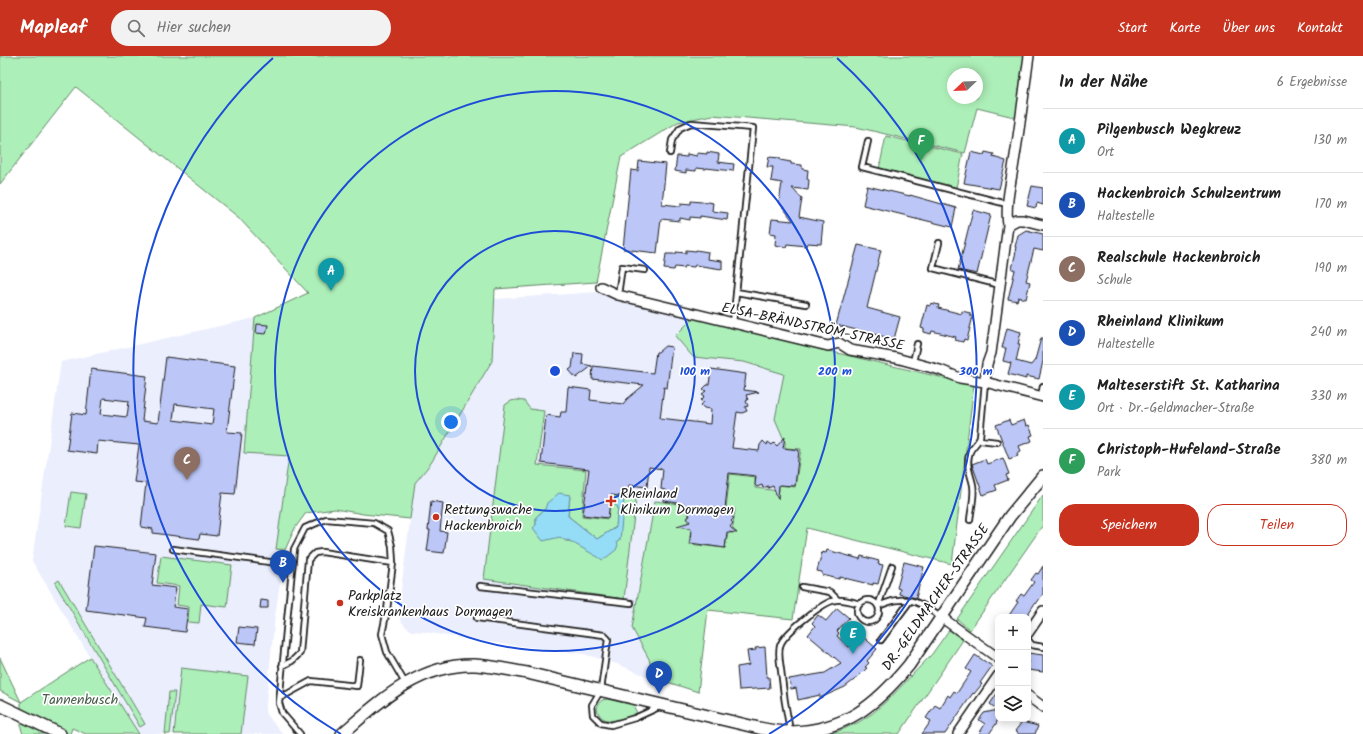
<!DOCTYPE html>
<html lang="de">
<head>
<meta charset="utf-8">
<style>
	:root { --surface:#fff; --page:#f2f2f2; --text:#222; --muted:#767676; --line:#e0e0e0; --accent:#c8321e }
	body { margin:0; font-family:Kalam,sans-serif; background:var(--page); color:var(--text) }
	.controls { position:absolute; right:12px; bottom:12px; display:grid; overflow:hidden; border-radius:8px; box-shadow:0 2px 10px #0003 }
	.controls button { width:36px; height:36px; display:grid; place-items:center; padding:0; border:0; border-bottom:1px solid var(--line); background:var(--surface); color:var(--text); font:20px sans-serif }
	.compass { position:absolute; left:947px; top:12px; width:36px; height:36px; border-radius:50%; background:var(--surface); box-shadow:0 2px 10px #0003; rotate:247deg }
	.you { position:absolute; left:451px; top:366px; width:14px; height:14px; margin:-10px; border:3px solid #fff; border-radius:50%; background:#1a73e8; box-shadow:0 0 0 6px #1a73e833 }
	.badge { display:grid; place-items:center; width:26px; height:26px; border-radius:50%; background:var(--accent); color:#fff; font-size:13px; font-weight:700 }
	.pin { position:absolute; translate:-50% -33px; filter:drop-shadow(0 1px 2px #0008) }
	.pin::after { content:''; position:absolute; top:21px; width:14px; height:12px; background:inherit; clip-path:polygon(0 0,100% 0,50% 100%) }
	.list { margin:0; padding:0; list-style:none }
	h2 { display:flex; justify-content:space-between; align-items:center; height:52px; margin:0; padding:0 16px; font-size:17px }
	h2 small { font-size:13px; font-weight:400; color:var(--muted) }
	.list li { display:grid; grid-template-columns:26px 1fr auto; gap:12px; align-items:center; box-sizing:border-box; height:64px; padding:0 16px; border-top:1px solid var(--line) }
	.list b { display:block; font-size:15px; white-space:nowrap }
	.list p { margin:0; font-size:13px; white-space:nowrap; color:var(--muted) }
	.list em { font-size:13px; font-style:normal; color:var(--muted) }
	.actions { display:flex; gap:8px; padding:12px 16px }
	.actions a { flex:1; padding:9px 0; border:1px solid var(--accent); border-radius:16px; text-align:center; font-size:14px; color:var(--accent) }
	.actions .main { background:var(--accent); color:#fff }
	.icon { flex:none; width:22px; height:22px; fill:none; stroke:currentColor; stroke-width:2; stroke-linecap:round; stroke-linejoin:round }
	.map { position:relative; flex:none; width:1043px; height:678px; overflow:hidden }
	header { display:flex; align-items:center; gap:24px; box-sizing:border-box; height:56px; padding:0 20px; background:var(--accent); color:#fff }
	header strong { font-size:19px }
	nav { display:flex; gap:22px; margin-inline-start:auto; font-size:14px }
	.search { width:280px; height:36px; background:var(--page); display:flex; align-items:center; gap:10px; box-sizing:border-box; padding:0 14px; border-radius:22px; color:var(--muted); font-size:15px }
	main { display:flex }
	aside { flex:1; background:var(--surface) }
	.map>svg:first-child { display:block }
	.built { fill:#ebeefd }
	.green { fill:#adefb8; stroke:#64866a; fill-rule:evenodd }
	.water { fill:#95dcf7; stroke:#658f9f }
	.building { fill:#bcc7f8; stroke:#1c1c1c; fill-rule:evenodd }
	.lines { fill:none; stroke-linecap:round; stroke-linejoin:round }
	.service-casing { stroke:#1c1c1c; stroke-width:8 }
	.minor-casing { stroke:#1c1c1c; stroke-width:12 }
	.tertiary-casing { stroke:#1c1c1c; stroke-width:14 }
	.service { stroke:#fff; stroke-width:4.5 }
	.minor { stroke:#fff; stroke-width:9 }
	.tertiary { stroke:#fff; stroke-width:11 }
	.ring { fill:none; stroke:#1d4ed8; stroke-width:2 }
	.poi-dot { fill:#c8321e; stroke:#fff; stroke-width:1.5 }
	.labels { text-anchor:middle; stroke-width:3.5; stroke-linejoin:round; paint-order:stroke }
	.street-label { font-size:14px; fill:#1c1c1c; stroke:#fff }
	.poi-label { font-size:14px; fill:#1c1c1c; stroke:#fff; text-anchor:start }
	.park-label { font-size:14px; fill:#485b4b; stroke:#fff }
	.centre { fill:#1d4ed8; stroke:#fff; stroke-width:2 }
	.ring-label { font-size:12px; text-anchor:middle; font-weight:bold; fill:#1d4ed8; stroke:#fff; stroke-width:3.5; stroke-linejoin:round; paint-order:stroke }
</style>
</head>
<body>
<header>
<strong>Mapleaf</strong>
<div class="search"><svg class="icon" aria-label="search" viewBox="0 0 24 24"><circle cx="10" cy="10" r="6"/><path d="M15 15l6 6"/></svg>Hier suchen</div>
<nav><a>Start</a><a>Karte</a><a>Über uns</a><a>Kontakt</a></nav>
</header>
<main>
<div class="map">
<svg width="1043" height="678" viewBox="0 0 1043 678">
	<rect width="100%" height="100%" fill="#fff"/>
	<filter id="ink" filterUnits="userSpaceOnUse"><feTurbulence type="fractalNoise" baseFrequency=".025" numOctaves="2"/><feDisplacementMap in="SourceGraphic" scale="8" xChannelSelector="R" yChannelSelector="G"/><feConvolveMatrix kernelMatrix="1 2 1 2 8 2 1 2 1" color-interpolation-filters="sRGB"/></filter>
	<g filter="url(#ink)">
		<!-- built -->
		<path class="built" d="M598,236L683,259L828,294L793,563L708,554L698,636L651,622L617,608L584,598L471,584L425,576L412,575L405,570L400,563L399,549L415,427L431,407L492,305L495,243Z
			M255,262L244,396L289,400L276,492L285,494L275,560L265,657L283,678H139L90,601L32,505L61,306Z"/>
		<!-- green -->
		<path class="green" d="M0,0H1026L1018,62L977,52L965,97L856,71L712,59L678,66L621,101L596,226L495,233L492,305L431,407L415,427L410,463L363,458L335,453L306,457L295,472L285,494L276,493L289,400L244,397L255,262L308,237L238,161L76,31L0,128ZM953,18H977V42H953Z
			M886,80L963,98L956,132L879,113Z
			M693,262C787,286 881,307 974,329L952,508L807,472L793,563L708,554L698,636L649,620L651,611L649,603L632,572L655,445L690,449L687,472L691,473L689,488L725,492L728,477H732L735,453L726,452L730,418L755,421V432L779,435V429L795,431L801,393L785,392V386L775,363L784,318L744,306L693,301L675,280Z
			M516,344L524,345L530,353L544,355L537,409L586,414L582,460L608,463L611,439L636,443L624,543L484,523L505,349L511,345ZM570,439L568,460L597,483L616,471L618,451L616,441L624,442L617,487L566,485L560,480L533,472L536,469V461L545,453Z
			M71,436L86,438L81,472L66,470Z
			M1043,439V469L970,574L957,563Z
			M161,500L232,509L227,551L201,548L199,567L188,566L189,551L177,549L179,530L157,527Z
			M59,524L145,668L140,671L55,527Z
			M949,574L963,584L899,678H828L839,675L859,666L873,657L893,639L932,598Z
			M90,601L139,678H86L72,672L70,678H23L21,672V646L0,635V602L21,646Z
			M181,612L248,620L241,678H174Z
			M169,636H175L170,678H165Z
			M607,643L633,649L637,657C626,661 607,671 599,658C595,652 598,648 602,644Z"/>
		<!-- water -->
		<path class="water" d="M559,437L570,439L568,460L597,483L616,471L618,451L615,449L616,441L624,442L620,484L617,486L618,489L616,494L603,504L568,484L566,485L560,481L543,485L533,472L536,469V461L545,453L547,447Z"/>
		<!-- building -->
		<path class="building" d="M707,96L719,98L718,106L734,108L733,115L706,112V113L696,112V115L686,114V117L675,115L677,100L687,101V98L697,100V97L707,98Z
			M971,96L984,99L985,96L994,98L993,101L1006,105L999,133L964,127Z
			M769,101L780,102V104L791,106V108L802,109V113L808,114L807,123L809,124L808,134L792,132L802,143L799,161L823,166L821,188L807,187L806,190L787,188L786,191L775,189L776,178L770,177L772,163L793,165L779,146L782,127L771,125L773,111H767Z
			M639,105L666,108L662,148L681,150V147L691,148V145L701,146V145L713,147L712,155L728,157L727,164L700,160V162L690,161V164L680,162V165L661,163L657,197L623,193L631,114L638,115Z
			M867,130L910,140V139L956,152L952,171L863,149Z
			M1032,130L1043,132V149L1037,147L1036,152L1027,150Z
			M973,154L991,159L977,218L958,214Z
			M1026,174L1043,178V195L1034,193L1026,225L1030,226L1026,243L1018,241L1017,245L1008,243L1015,214L1012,213L1016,195H1015L1016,191H1015L1018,179Z
			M858,189L881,194L867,252L900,261L894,283L836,269Z
			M686,194L696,195V194L708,196L707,203L722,205V213L695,209L694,211L685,210L684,212L675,211L674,214L664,213L666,198H676V196L686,197Z
			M931,247L939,249L938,252L962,258V255L970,257V260H973L967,284L964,283L963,286L955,284L956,281L932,275L931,278L924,276V273L921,272L927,249L930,250Z
			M257,268L268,269L266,278L256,277Z
			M1007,272L1021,276L1018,288H1020L1016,305L1031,309L1035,304L1041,282H1043V305L1039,323L1026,320V323L1008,318L1011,307L1003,305L1006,292H1002Z
			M665,290L672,291L667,332L664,331L660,362L710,368L711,353L704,352L701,349L704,346L701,344L705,340L702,338L706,335L703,333L707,329H709L711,313L746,318L744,334L759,336L746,339L748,344L746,345L748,350L745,351L747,355L742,357L737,356L732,392L759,395L760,389L763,385L767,389L768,386L772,389L774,387L777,390L785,381L783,392L799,394L795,430L779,429L778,443L773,430L768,432V430L763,432L762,429L757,431L755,429L756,420L729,417L725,452L731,453L734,456L731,460L734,462L731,465L733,467L730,471L737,477L727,476L725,492L690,487L691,472L677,470L690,466L687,462L690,460L684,448L664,445L665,434L661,433L663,413L649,411L647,431L629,429L628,441L611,439L608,462L583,459L589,413L541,407L546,359L560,361L561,356H566L568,331L591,334L590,344L623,348L627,343L644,329L592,323L593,310L653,317L656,296H658Z
			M574,297L583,298L582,308L592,310L576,322L569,314L572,312Z
			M166,301L235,310L227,376L242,377L235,438L222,437L217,480L200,478L199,483L153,477V473L141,471L146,427L134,426L139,389L98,385L97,398L67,394L72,357L86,359L91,313L147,320L142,365L158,367ZM103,342L129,345L127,361L101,358ZM175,348L214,353L212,369L173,364Z
			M1009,364L1011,369L1024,364L1026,370L1029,369L1033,379L1030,380L1032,385L1019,390L1021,395L1017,397L1018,400L1009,403L996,369Z
			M1003,402L1009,418L1006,419L1008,424L995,429L997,434L983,439L972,408L985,403L987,408Z
			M431,445L443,447L440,475L447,476L444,497L427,495L430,474H428Z
			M94,490L156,497L152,529L176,532L173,551L188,553L185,576L145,571L147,562L86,554Z
			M827,494L860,503L861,500L879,505L878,508L883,509L878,528L873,527V529L840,521L839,523L822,519V516L817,515L822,496L826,497Z
			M904,506L924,511L916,542L899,538L900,533L897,532Z
			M1043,510V538L1036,548L1035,547L1026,561H1008L1018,546L1016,545L1021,538L1024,540L1034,526L1031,524L1036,517L1038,518Z
			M261,544L268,545V552H260Z
			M837,552L849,562L837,575L839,577L837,580L849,591L860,578L877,593L867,605L869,607L865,611L867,612L858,621L845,631L820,642V639L798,644L796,632L791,633L789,623L825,617L841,607L808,579L815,570L812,567L818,559L826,565Z
			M239,571L257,573L255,588L237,586Z
			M765,591L767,621H769L770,632L739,634L737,611L749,609L747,595L756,594L755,592Z
			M1028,597L1043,599V616L1028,614Z
			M975,599L992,610L980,627L982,628L974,638L973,637L945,678H922L931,665L926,662L935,649L940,652L948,639L950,641L954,635L957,637L971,616L966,613Z
			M998,636V663L996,668L989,678H979L985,668L979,664L984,657L998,654L990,648Z
			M1022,666L1038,670L1035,678H1019L1015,675Z"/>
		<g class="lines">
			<!-- service casing -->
			<g class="service-casing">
				<path id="service" d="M868,85L862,111L1007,148
					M670,97L672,84L680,72L691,67L753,72L733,267
					M939,187L933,212L1000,229
					M736,236L806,248
					M618,239L622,211L645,214
					M913,306L917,288
					M1041,340L1043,330
					M980,384L997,386
					M970,464C971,453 975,440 973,429C971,419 966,410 969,399C970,391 978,388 980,381L985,326
					M173,493L292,509
					M480,530L631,547
					M802,531L830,536L837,543
					M857 555a11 11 0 1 1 22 0a11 11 0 1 1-22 0Z
					M878,550C884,548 892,544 899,544C915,542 928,552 940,561
					M878,550L892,510
					M477,562L604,579L608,583L601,634L592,649L593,659L601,667L611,669L635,662L659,651
					M881,584L910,545
					M1028,584L1032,589L1043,591
					M282,610L292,605L300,597L308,504L315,497L322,496L393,507
					M280,642L311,625L357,630L360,604
					M790,675C786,655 783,635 781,614C780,606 778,598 780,590C783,578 824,545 836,544C843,543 853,546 860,548
					M300,678L282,657L279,647L294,493L305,472L326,463L374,467L388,475L392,490L393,507L387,554L382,578L387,596L405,627"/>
			</g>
			<!-- minor casing -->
			<g class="minor-casing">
				<path id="minor" d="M1008,169L1017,164H1023L1043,169
					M601,231L618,239L828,290L839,287L850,294L896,302L940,314L960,322L985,326L1043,341
					M985,326L987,308L991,297L1008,169C1005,148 1011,127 1014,106C1020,71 1024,35 1029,0
					M941,561L998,602
					M1028,577L1043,555
					M1028,640L1043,651
					M958,678L998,620"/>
			</g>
			<!-- tertiary casing -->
			<g class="tertiary-casing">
				<path id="tertiary" d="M0,649L60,678
					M342,678C380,645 420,607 475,609C492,610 510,614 527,617L759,672C769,674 780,676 790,676C845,675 876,649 909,609L1010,460L1043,420"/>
			</g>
			<!-- service -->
			<use href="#service" class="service"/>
			<!-- minor -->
			<use href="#minor" class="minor"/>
			<!-- tertiary -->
			<use href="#tertiary" class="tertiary"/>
		</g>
	</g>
	<!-- distance rings -->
	<g class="ring">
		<circle cx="555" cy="315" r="140"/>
		<circle cx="555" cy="315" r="280"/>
		<path d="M341 678A421 421 0 0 1 273 2M837 2A421 421 0 0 1 769 678"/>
	</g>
	<!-- markers -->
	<g class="poi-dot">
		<path d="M609 439h4v4h4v4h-4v4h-4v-4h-4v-4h4z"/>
		<circle cx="436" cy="461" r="4"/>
		<circle cx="340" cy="547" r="4"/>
	</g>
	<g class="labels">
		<!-- street labels -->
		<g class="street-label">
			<text transform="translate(813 270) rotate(12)" y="5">ELSA-BRÄNDSTRÖM-STRASSE</text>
			<text transform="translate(935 541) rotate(-55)" y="5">DR.-GELDMACHER-STRASSE</text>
		</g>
		<!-- poi labels -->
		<g class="poi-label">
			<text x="620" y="442">Rheinland<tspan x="620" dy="16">Klinikum Dormagen</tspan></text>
			<text x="444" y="458">Rettungswache<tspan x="444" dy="16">Hackenbroich</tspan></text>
			<text x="348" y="544">Parkplatz<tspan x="348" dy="16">Kreiskrankenhaus Dormagen</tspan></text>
		</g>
		<!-- park labels -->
		<g class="park-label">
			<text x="80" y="648">Tannenbusch</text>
		</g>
	</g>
	<circle cx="555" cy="315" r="6" class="centre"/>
	<g class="ring-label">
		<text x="695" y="319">100 m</text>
		<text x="835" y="319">200 m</text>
		<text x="976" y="319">300 m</text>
	</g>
</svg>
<div class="controls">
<button>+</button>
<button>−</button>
<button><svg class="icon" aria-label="layers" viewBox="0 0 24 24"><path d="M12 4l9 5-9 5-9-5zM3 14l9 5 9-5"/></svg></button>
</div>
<svg class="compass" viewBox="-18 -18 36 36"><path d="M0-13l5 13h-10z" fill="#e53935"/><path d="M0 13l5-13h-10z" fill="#767676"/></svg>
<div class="you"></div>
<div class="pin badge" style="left:331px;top:235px;background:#0f9aa8">A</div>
<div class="pin badge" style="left:283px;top:527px;background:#1a4fb4">B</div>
<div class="pin badge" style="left:187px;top:424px;background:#8d6e63">C</div>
<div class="pin badge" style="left:659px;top:638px;background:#1a4fb4">D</div>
<div class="pin badge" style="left:853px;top:598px;background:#0f9aa8">E</div>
<div class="pin badge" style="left:921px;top:105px;background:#2e9e5b">F</div>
</div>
<aside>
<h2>In der Nähe<small>6 Ergebnisse</small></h2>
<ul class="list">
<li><span class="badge" style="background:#0f9aa8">A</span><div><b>Pilgenbusch Wegkreuz</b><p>Ort</p></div><em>130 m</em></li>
<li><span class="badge" style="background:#1a4fb4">B</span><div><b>Hackenbroich Schulzentrum</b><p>Haltestelle</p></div><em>170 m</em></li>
<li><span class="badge" style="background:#8d6e63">C</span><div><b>Realschule Hackenbroich</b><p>Schule</p></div><em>190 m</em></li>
<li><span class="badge" style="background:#1a4fb4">D</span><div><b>Rheinland Klinikum</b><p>Haltestelle</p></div><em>240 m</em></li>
<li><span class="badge" style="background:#0f9aa8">E</span><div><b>Malteserstift St. Katharina</b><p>Ort · Dr.-Geldmacher-Straße</p></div><em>330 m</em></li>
<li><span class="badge" style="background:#2e9e5b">F</span><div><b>Christoph-Hufeland-Straße</b><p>Park</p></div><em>380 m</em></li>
</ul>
<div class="actions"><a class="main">Speichern</a><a>Teilen</a></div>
</aside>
</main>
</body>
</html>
